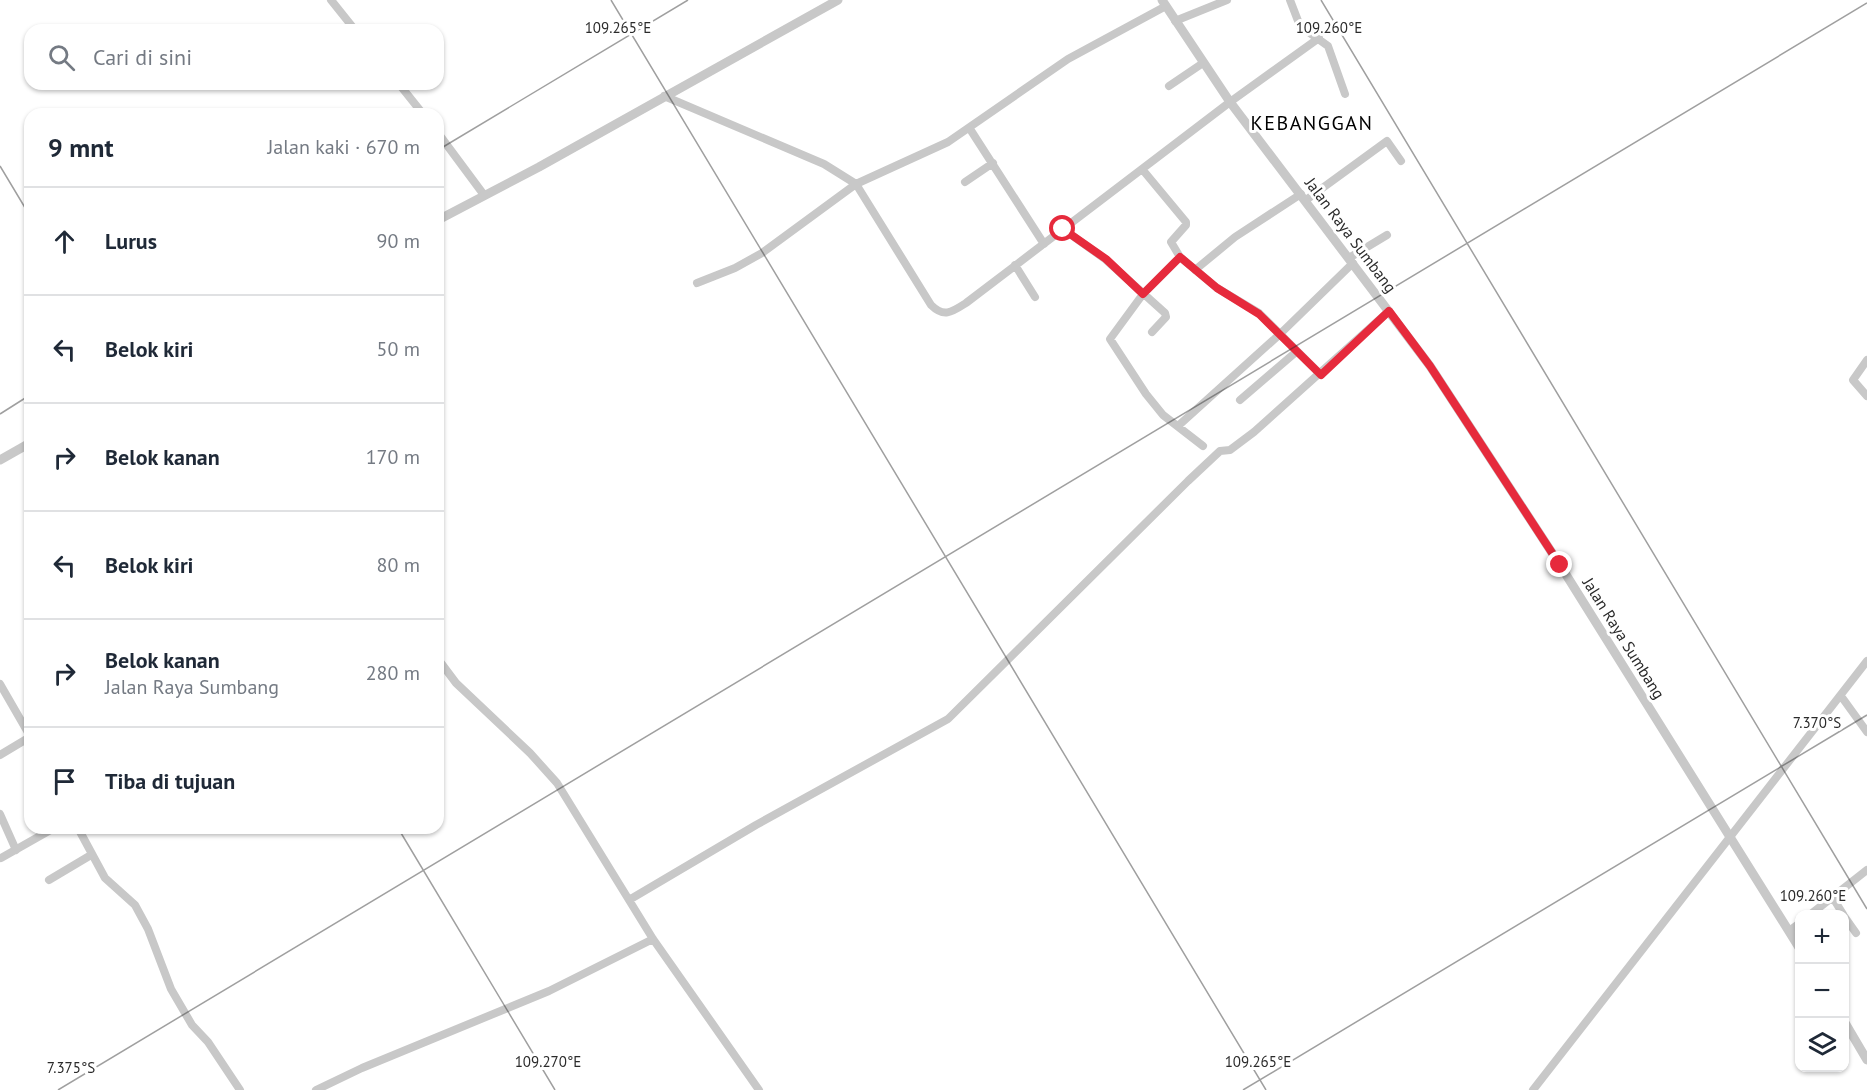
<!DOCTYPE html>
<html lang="id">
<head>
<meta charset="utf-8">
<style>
	:root { --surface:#fff; --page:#f2f2f3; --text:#1f2937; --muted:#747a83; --line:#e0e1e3 }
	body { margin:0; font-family:"PT Sans",sans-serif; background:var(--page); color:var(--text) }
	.controls { position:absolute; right:18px; bottom:18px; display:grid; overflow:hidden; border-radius:12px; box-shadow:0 2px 4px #0004 }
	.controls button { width:54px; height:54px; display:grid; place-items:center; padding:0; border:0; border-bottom:2px solid var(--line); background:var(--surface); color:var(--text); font:30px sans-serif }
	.stop { position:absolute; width:18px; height:18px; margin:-14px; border:4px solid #e62a3c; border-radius:50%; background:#fff }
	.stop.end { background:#e62a3c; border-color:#fff; box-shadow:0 2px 6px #0008 }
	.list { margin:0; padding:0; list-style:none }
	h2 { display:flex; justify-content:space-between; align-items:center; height:78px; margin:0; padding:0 24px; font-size:26px }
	h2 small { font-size:20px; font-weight:400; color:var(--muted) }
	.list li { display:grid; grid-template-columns:39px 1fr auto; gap:18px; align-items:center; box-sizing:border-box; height:108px; padding:0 24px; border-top:2px solid var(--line) }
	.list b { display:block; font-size:22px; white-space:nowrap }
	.list p { margin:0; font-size:20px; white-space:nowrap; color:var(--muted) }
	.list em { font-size:20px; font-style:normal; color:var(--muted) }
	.icon { flex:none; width:33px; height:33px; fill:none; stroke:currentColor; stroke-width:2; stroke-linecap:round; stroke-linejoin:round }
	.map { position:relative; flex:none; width:1867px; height:1090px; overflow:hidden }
	.search { position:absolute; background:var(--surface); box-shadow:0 2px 4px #0004; left:24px; top:24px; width:420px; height:66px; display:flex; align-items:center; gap:15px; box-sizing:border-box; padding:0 21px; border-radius:18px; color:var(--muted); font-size:22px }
	.panel { position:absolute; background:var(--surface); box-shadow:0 2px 4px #0004; left:24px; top:108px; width:420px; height:726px; border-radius:18px }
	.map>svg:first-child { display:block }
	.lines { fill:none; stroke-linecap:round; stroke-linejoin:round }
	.minor { stroke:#c8c8c8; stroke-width:8 }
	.tertiary { stroke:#c8c8c8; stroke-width:9 }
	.route { stroke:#e62a3c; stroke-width:8 }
	.ticks { fill:none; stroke:#2b2b2b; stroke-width:1.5; stroke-opacity:0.45 }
	.labels { text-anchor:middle; stroke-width:6; stroke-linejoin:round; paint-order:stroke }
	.street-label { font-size:16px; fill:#2b2b2b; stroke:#fff }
	.quarter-label { font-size:20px; letter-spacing:1.5px; fill:#000; stroke:#fff }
	.ticks-label { font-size:15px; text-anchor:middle; fill:#2b2b2b; stroke:#fff; stroke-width:6; stroke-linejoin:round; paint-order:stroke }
</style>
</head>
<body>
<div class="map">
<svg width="1867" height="1090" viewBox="0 0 1867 1090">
	<rect width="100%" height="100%" fill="#fff"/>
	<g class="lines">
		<!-- minor -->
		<path class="minor" d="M331,0L355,30
			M1290,0L1300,26L1328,46L1345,94
			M1175,21L1227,0
			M399,84L423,114
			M1169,86L1203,63
			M664,96L824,164L856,184L931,305C944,318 952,312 966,303L1230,102L1319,38
			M970,129L1044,244
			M438,133L484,195
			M1142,169L1186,222V225L1171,242L1180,257L1217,288L1259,313L1321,375
			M965,182L993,163
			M1306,200L1387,141L1401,161
			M1063,229L1105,259L1165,313L1166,317L1152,332
			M1180,257L1143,294L1110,339L1146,394L1163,415L1203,446
			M1349,258L1387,235
			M1015,265L1035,297
			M1195,270L1235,237L1301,194
			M697,283L735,268L762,253L856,184L948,142L1068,59L1166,6
			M1867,360L1853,380L1867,396
			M1240,400L1296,352
			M1178,426L1280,334L1353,263
			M438,659L456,683L530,753L557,783L653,939L759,1090
			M0,684L30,736
			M1841,696L1867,732
			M0,755L30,737
			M0,814L16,850
			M78,828L105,878L135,905L148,929L171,989L192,1025L208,1042L240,1090
			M1,858L54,828
			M49,880L91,855
			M1833,898L1843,914
			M629,900L756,825L948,719L1188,481L1220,451L1230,450L1254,432L1389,311
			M1811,914L1867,870
			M1844,916L1856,933
			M1789,931L1800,923
			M316,1090L362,1068L549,991L653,939
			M1533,1090L1867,661"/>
		<!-- tertiary -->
		<path class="tertiary" d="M1162,0L1230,102L1430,366L1560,565L1800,949
			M438,220L539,167L838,0
			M0,460L30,443
			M1844,1021L1867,1060"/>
	</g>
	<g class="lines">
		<!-- route -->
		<path class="route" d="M1063,229L1106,259L1143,294L1180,257L1217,288L1259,314L1321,375L1389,311L1430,366L1560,565"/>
	</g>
	<!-- ticks -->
	<path class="ticks" d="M611,0L1266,1090M1321,0L1867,909M438,150L688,0M0,166L30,216M0,414L30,395M398,828L555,1090M58,1090L1867,3M1243,1090L1867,715"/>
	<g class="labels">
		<!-- street labels -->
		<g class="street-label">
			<text transform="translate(1351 235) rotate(53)" y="6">Jalan Raya Sumbang</text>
			<text transform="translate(1624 638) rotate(58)" y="6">Jalan Raya Sumbang</text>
		</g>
		<!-- quarter labels -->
		<g class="quarter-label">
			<text x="1312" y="130">KEBANGGAN</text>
		</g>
	</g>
	<g class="ticks-label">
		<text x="618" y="33">109.265°E</text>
		<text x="1329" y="33">109.260°E</text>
		<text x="1817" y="728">7.370°S</text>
		<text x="1813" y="901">109.260°E</text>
		<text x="548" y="1067">109.270°E</text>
		<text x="1258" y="1067">109.265°E</text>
		<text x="71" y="1073">7.375°S</text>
	</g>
</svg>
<div class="controls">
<button>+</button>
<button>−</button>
<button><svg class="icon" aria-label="layers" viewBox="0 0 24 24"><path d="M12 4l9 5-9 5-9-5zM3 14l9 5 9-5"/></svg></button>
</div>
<div class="stop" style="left:1063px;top:229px"></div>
<div class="stop end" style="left:1560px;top:565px"></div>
<div class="search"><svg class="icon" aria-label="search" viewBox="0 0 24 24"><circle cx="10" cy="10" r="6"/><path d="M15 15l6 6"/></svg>Cari di sini</div>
<section class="panel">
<h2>9 mnt<small>Jalan kaki · 670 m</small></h2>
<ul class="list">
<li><svg class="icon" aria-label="ahead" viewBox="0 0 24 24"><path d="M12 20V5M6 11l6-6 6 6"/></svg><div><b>Lurus</b></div><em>90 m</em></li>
<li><svg class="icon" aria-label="left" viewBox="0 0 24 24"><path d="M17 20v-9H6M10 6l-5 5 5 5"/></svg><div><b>Belok kiri</b></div><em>50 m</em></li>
<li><svg class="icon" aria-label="right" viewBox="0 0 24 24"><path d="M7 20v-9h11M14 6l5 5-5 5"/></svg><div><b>Belok kanan</b></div><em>170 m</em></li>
<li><svg class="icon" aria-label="left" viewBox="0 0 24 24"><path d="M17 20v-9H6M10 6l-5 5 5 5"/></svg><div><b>Belok kiri</b></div><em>80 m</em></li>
<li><svg class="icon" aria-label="right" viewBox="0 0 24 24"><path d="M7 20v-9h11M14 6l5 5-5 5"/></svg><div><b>Belok kanan</b><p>Jalan Raya Sumbang</p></div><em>280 m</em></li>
<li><svg class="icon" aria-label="arrive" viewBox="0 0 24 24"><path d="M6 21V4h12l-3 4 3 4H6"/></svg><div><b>Tiba di tujuan</b></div></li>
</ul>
</section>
</div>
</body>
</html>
